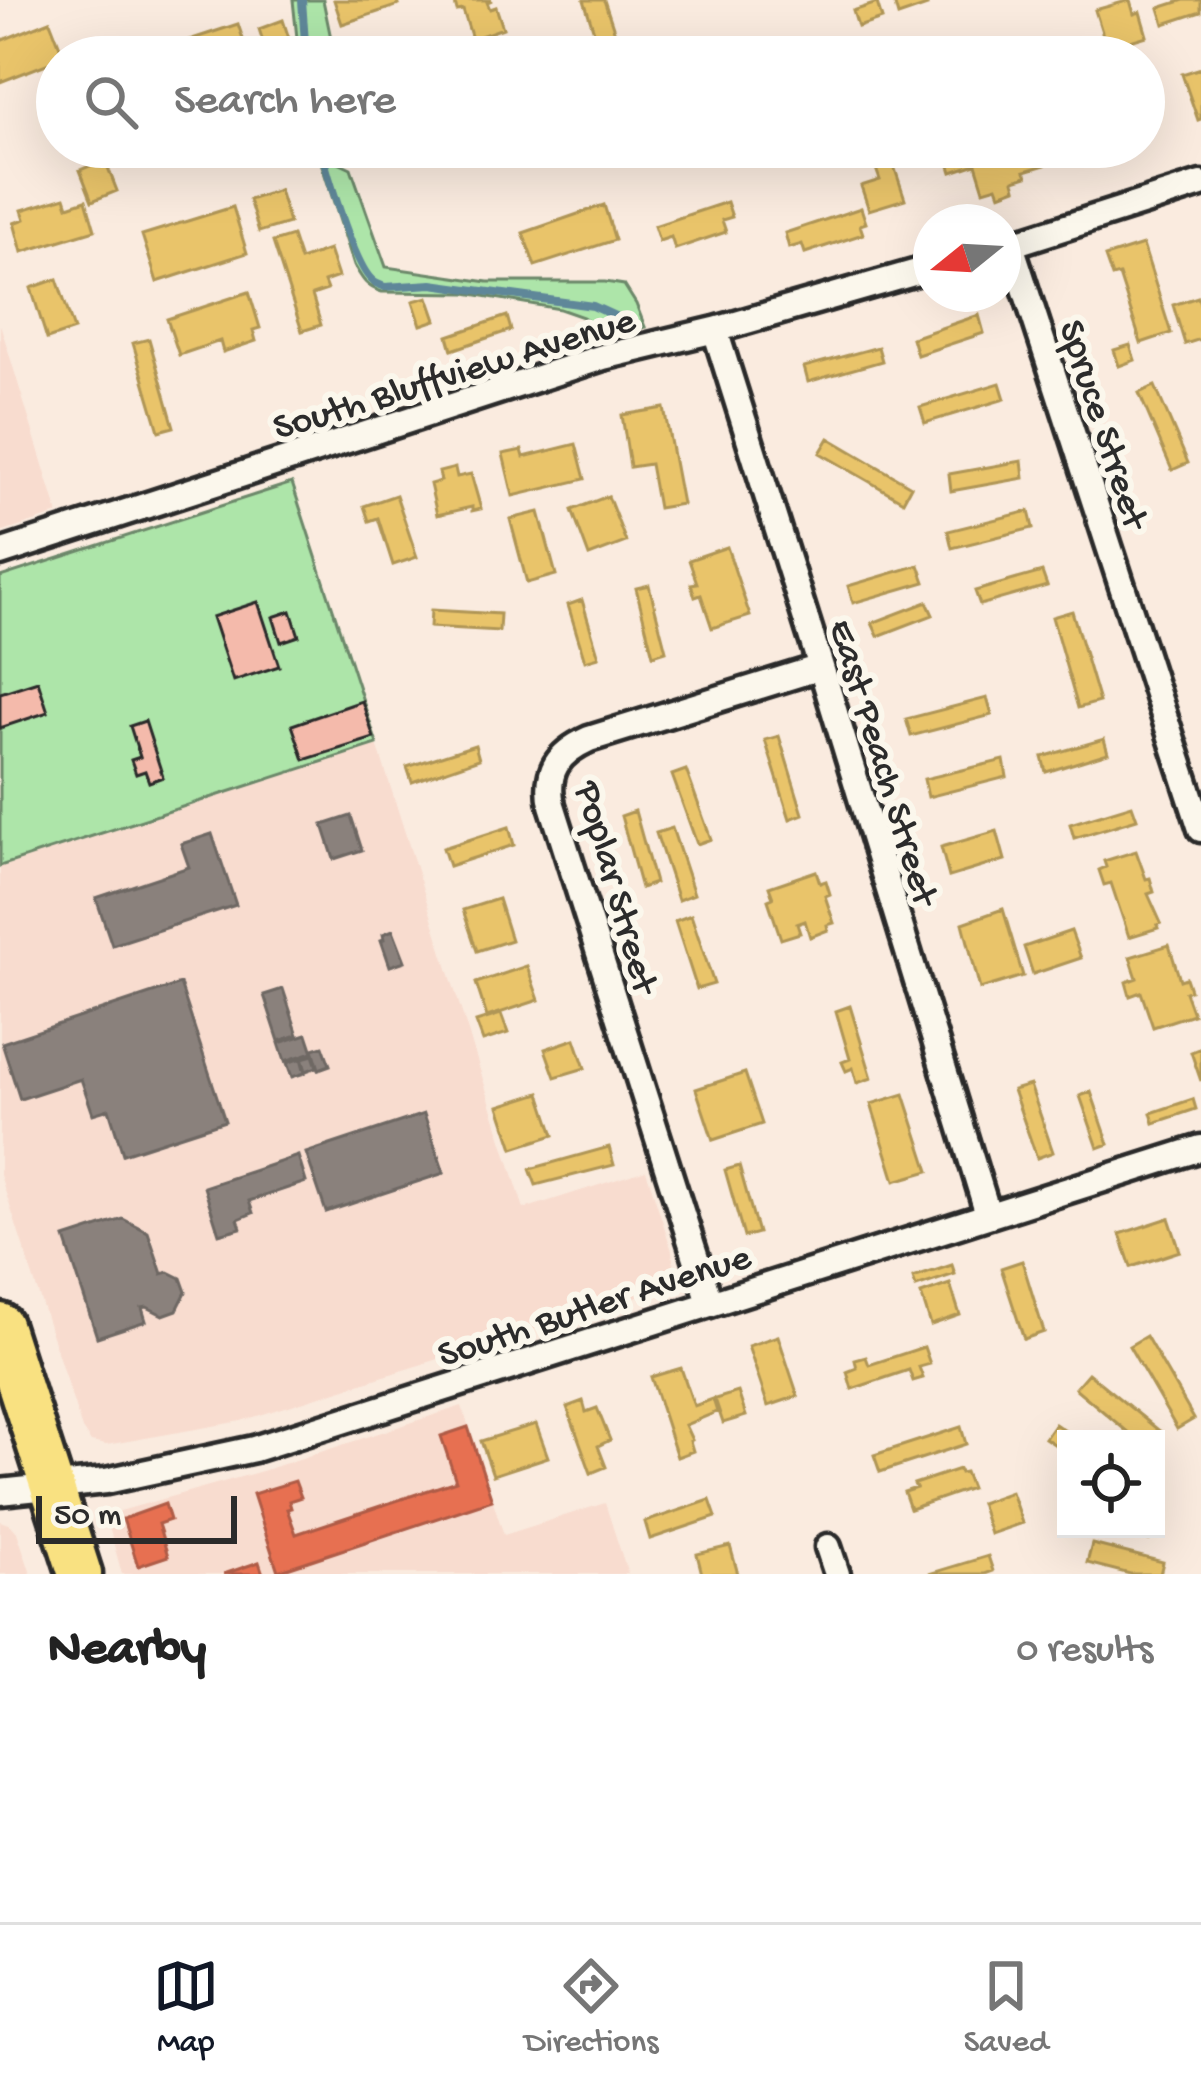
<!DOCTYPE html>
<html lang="en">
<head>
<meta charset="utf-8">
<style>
	:root { --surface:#fff; --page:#f2f2f2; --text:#222; --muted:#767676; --line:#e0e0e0; --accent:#111827 }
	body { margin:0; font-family:"Gochi Hand",sans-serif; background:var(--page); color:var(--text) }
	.controls { position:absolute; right:36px; bottom:36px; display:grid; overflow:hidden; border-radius:0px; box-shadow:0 12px 48px #0002 }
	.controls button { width:108px; height:108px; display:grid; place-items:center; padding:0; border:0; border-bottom:3px solid var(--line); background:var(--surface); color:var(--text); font:60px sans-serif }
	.compass { position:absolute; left:913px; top:204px; width:108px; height:108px; border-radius:50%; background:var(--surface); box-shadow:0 12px 48px #0002; rotate:252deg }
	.scale { position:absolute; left:36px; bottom:30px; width:201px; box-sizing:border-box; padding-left:12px; border:6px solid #2b2b2b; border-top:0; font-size:33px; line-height:42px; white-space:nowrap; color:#2b2b2b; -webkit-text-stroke:9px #fbf7ec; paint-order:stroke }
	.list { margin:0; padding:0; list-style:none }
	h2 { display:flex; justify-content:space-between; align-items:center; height:156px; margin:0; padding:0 48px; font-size:51px }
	h2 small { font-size:39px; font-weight:400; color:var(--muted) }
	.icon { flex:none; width:66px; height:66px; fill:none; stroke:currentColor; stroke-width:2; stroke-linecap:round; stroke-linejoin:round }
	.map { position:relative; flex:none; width:1201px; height:1574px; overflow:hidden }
	.search { position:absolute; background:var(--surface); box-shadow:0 12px 48px #0002; left:36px; right:36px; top:36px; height:132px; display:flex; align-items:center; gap:30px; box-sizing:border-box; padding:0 42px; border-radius:66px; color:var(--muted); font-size:45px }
	.sheet { height:348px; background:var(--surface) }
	nav { display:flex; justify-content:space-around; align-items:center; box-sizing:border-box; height:168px; border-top:3px solid var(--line); background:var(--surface); font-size:33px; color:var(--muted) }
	nav a { display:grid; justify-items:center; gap:6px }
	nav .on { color:var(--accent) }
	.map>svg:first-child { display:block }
	.built { fill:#f8dccf }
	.green { fill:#ade5a9; stroke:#6c886a; stroke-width:3 }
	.homes { fill:#e9c46a; stroke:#b09657; stroke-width:3 }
	.shops { fill:#e76f51; stroke:#af5b46; stroke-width:3 }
	.industry { fill:#8a817c; stroke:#6e6764; stroke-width:3 }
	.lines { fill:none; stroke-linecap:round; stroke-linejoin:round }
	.stream { stroke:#5f8799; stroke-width:8 }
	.building { fill:#f4baab; stroke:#2b2b2b; stroke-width:3 }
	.minor-casing { stroke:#2b2b2b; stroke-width:33 }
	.trunk-casing { stroke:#2b2b2b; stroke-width:51 }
	.minor { stroke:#fbf7ec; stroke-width:24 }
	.trunk { stroke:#f9e181; stroke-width:42 }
	.labels { text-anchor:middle; stroke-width:12; stroke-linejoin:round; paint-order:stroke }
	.street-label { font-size:39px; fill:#2b2b2b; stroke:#fbf7ec }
</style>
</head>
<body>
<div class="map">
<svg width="1201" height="1574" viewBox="0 0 1201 1574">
	<rect width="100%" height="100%" fill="#faebdf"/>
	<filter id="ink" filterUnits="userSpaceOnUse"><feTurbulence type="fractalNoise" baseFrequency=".00833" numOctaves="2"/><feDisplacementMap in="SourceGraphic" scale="24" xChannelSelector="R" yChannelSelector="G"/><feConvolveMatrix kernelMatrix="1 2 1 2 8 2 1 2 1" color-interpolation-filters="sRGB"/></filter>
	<g filter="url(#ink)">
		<!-- built -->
		<path class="built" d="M0,324L58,514L0,533Z
			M377,744L524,1209L646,1170L672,1251L675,1277H670L668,1284L659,1290L241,1421L106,1445L91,1442L82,1429L0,1175V866Z
			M462,1406L504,1535L605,1503L628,1574H122L109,1527L120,1511L262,1471Z
			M0,1521L11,1525L17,1532L31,1574H0Z"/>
		<!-- green -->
		<path class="green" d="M293,0H323L333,48L332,57H299Z
			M316,147H329L332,159L351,168L386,267L488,282H605L624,285L636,304L645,327L609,337L583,317L560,309L466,293L382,292C366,287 362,279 354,265Z
			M292,483L377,744L0,866V577Z"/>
		<!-- homes -->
		<path class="homes" d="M334,0H397L399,5L342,24Z
			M454,0H492L487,2L490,9L496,7L503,28L472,39L463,10L457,11Z
			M584,0H604L621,51L602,57Z
			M901,0H925L927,6L898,16L894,2Z
			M1130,0L1134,14L1140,12L1147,36L1107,48L1095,10Z
			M1184,0H1201V12L1164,24L1159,8Z
			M877,3L882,19L858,27L853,11Z
			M283,20L294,54L268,57L259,29Z
			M50,21L64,57H57V60L0,82V41Z
			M238,24L249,57H178L174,45Z
			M1201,68V119L1198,120L1182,74Z
			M92,147H100L117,191L92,201L80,170L90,166L84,150Z
			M944,147H1039L1045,165L1025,171L1027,176L1014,180L1016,188L1000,194L997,186L984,190L976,164L952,172Z
			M223,148L226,155L200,163L198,157Z
			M890,154L905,199L869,210L861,186L880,180L873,160Z
			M279,190L289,223L259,232L249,200Z
			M65,197L68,206L86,200L95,230L22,252L14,223L25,219L22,210Z
			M727,202L732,217L722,220L726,232L675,249L671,237L659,241L654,226Z
			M604,205L615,240L535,266L523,233Z
			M233,207L247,253L157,282L142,235Z
			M861,208L866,223L860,225L863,234L805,253L802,244L789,248L785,233Z
			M292,236L300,260L329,250L338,277L324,282L327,290L312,295L321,325L302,331L273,242Z
			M1143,245L1171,333L1141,343L1119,275L1112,277L1105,257Z
			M57,279L74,330L47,339L31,288Z
			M249,292L260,328L253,330L256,341L223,352L220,341L179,355L167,319Z
			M428,297L436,320L421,325L413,301Z
			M1198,297L1201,307V339L1185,344L1173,305Z
			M979,315L984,333L917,355L912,338Z
			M507,316L511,330L452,350L448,336Z
			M149,339L174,427L159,431L133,343Z
			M1130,345L1135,360L1119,366L1114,350Z
			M878,347L882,361L808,382L804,367Z
			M1000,383L1005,399L925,423L920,407Z
			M1155,386L1188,463L1172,470L1139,393Z
			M664,408L682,504L658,508L650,464L630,467L622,415Z
			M829,438L911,486L903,501L820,453Z
			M576,444L585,479L513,496L503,454L522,450L524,457Z
			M1022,461L1024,478L951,491L949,474Z
			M455,468L457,477L471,474L481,509L472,511V507L437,515L430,484L441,481L439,472Z
			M396,495L417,557L393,565L378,518L369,521L364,506Z
			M608,496L626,542L589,556L572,510Z
			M1029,511L1033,528L952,548L948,531Z
			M539,512L556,575L527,583L510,519Z
			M727,547L750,616L712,628L701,595L695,597L691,584L697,583L689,560Z
			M919,565L925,582L853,603L848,586Z
			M1042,572L1047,586L980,605L975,591Z
			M649,585L666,651L653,655L636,588Z
			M582,600L599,657L585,661L568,605Z
			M927,602L933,615L878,636L872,623Z
			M431,610L500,614L499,631L430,627Z
			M1072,611L1099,702L1078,708L1052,617Z
			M987,698L992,715L911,736L906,719Z
			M779,736L803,814L790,819L765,740Z
			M1104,739L1108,753L1046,772L1042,757Z
			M475,745L479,759L412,782L407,767Z
			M1004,760L1007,777L928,797L924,779Z
			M686,770L711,839L697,844L672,775Z
			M1132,805L1137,819L1074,838L1070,824Z
			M635,811L655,883L641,888L621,816Z
			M509,827L514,845L449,866L443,848Z
			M672,828L694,894L678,900L656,833Z
			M997,831L1005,860L949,877L941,847Z
			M1136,851L1146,879L1150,878L1154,892L1148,894L1161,923L1157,925L1158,928L1129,937L1111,883L1104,885L1099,870L1106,867L1104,861Z
			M816,871L820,883L826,881L830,894L825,896L834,923L827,925L828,930L810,937L805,921L797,924L800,933L781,939L768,900L773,898L769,887Z
			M498,899L511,940L477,951L463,910Z
			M1003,909L1023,976L980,989L963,923Z
			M691,915L714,984L697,989L675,921Z
			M1071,931L1081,958L1033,974L1024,947Z
			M1169,945L1180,980L1186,978L1190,990L1185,992L1193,1014L1153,1027L1141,992L1130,996L1126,982L1137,978L1130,957Z
			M527,966L539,1000L487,1017L476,983Z
			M850,1006L872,1078L857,1083L853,1068L846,1071L842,1062L850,1059L836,1011Z
			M501,1014L508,1033L483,1041L476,1022Z
			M575,1039L585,1068L555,1077L545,1049Z
			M1201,1048V1081L1191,1052Z
			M745,1073L762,1124L713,1140L696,1089Z
			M1030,1085L1053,1152L1037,1158L1013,1090Z
			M1091,1092L1109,1144L1098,1148L1080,1096Z
			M540,1093L554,1135L513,1148L499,1106Z
			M904,1094L929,1171L895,1181L871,1104Z
			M1193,1099L1196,1109L1154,1123L1151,1113Z
			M609,1147L614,1165L536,1185L530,1169Z
			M739,1166L758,1233L744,1237L725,1170Z
			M1169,1218L1180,1251L1131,1267L1120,1234Z
			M1022,1261L1044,1332L1024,1339L1001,1268Z
			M952,1265L955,1274L916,1287L913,1278Z
			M950,1284L960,1315L931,1325L921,1294Z
			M778,1336L798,1396L768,1406L748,1346Z
			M1146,1336L1194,1419L1177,1429L1129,1346Z
			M924,1347L930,1364L919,1367L923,1378L913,1381L909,1370L852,1389L847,1372L857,1368L855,1360L866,1357L869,1365Z
			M681,1368L694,1406L713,1399L717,1412L685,1425L692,1440L690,1441L693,1451L677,1457L651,1377Z
			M1088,1373L1162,1433L1156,1441L1136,1439L1075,1388Z
			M738,1392L746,1416L723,1423L715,1399Z
			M583,1401L586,1412L597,1408L610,1440L598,1446L606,1467L591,1473L567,1407Z
			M536,1424L548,1457L493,1475L481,1441Z
			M1055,1424L1077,1439H1066V1452L1045,1438Z
			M961,1427L966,1444L880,1472L874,1455Z
			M959,1469L960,1473L965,1472L971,1488L910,1509L904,1492L916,1488L914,1484Z
			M1011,1492L1022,1523L990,1534L980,1503Z
			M710,1500L716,1517L650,1539L645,1522Z
			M1116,1529H1153L1149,1540Z
			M1092,1544L1163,1562L1160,1574H1130L1087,1563Z
			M730,1546L738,1574H702L697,1554Z
			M988,1556L993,1571L985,1574H929Z"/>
		<!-- shops -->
		<path class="shops" d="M468,1427L492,1500L278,1571L253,1494L295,1481L301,1497L289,1501L291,1508L287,1509L296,1534L456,1481L441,1436Z
			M165,1504L170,1520L158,1524L168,1556L138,1566L123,1519Z
			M259,1562L263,1574H224Z"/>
		<!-- industry -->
		<path class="industry" d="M351,816L362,850L334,859L323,825Z
			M212,834L236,905L112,945L96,898L189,867L181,844Z
			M393,930L405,961L390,966L381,940L384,939L383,934Z
			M180,984L225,1121L123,1154L109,1109L93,1114L81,1079L20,1099L2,1043Z
			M283,989L298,1035L279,1041L264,995Z
			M307,1034L313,1052L285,1061L279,1043Z
			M323,1046L330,1065L319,1069L313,1049Z
			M313,1055L317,1067L306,1071L302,1058Z
			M301,1058L305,1073L292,1077L287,1063Z
			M424,1114L444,1173L326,1212L306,1153Z
			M298,1156L306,1182L249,1201L253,1213L238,1219L241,1228L219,1234L204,1187Z
			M123,1219L148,1232L162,1274L169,1272L181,1278L186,1292L177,1310L163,1315L147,1307L142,1308L146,1321L97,1337L65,1238Z"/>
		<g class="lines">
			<!-- stream -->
			<path class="stream" d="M302,0L306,57
				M321,147C327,174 353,258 369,277C375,284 376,283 385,287L432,284L593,306L617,317"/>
		</g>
		<!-- building -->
		<path class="building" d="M258,602L279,666L233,681L212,617Z
			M291,611L299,636L281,642L273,617Z
			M38,681L48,712L0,728V693Z
			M362,701L374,738L304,760L292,725Z
			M145,721L163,777L149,782L145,771L136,774L131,760L140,757L130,726Z"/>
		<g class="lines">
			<!-- minor casing -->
			<g class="minor-casing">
				<path id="minor" d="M1011,245L1201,829
					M1003,247L1201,184
					M715,330L821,667L988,1214
					M0,553L603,357L715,330L931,268
					M710,1302L552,805C545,771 558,753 589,739L821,667
					M0,1492L106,1481L254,1449L1201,1148
					M828,1547L837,1574"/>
			</g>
			<!-- trunk casing -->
			<g class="trunk-casing">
				<path id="trunk" d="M0,1325L80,1574"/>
			</g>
			<!-- minor -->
			<use href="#minor" class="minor"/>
			<!-- trunk -->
			<use href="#trunk" class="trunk"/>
		</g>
	</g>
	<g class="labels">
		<!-- street labels -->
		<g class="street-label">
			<text transform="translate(453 370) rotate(-17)" y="14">South Bluffview Avenue</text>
			<text transform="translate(1107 423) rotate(72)" y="14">Spruce Street</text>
			<text transform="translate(887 761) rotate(73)" y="14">East Peach Street</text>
			<text transform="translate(620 886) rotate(74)" y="14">Poplar Street</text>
			<text transform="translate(593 1302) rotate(-18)" y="14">South Butler Avenue</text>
		</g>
	</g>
</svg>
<div class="controls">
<button><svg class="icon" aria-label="locate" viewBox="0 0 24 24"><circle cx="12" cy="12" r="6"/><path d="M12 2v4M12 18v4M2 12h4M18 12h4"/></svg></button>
</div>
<svg class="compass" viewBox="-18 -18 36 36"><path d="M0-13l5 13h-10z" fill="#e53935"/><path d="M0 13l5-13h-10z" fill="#767676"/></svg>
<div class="scale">50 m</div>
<div class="search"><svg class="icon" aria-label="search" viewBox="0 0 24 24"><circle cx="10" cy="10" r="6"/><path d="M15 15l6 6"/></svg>Search here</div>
</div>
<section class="sheet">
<h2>Nearby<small>0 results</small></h2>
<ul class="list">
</ul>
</section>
<nav>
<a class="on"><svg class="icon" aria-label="map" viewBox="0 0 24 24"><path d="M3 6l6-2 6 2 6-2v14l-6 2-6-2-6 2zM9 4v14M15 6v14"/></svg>Map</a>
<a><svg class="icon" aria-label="directions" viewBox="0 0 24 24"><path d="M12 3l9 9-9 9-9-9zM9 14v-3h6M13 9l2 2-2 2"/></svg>Directions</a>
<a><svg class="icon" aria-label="saved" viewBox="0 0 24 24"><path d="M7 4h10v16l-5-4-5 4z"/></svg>Saved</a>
</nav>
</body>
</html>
